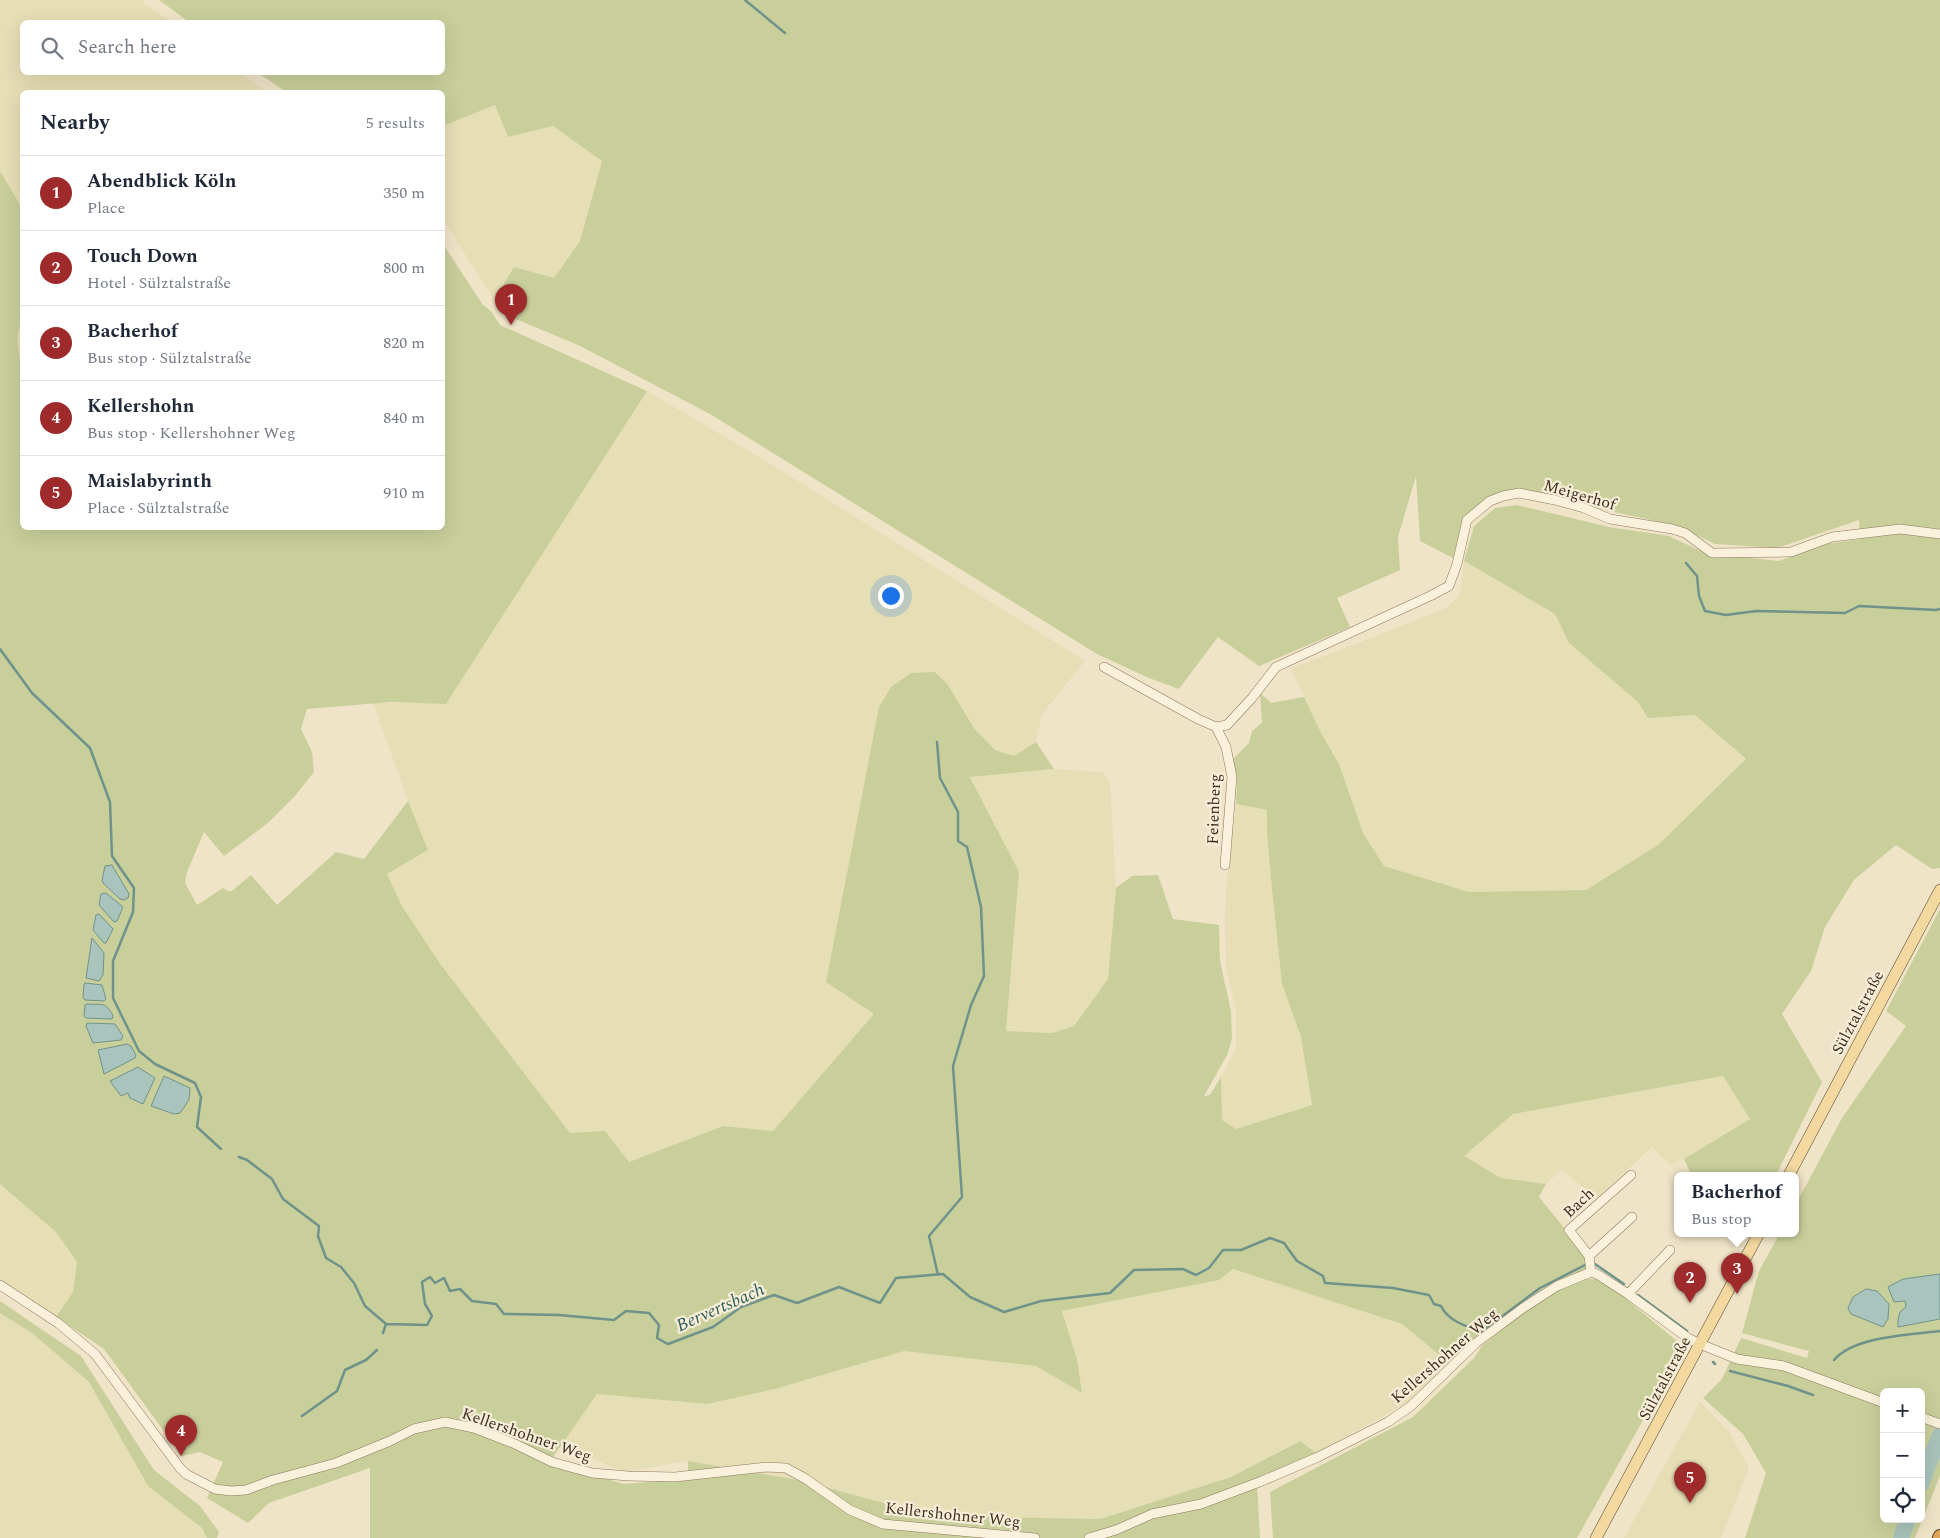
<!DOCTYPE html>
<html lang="en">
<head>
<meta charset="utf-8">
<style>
	:root { --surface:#fff; --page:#f2f2f3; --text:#1f2937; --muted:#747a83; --line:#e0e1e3; --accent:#9e2a2b }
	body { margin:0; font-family:Spectral,serif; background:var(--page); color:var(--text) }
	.controls { position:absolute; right:15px; bottom:15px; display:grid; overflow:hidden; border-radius:8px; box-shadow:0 5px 20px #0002 }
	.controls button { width:45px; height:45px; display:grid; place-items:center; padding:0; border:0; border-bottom:1px solid var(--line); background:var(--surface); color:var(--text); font:25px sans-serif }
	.you { position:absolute; left:890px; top:595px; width:18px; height:18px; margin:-12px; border:4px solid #fff; border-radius:50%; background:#1a73e8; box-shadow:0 0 0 8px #1a73e833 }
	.badge { display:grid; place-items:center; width:32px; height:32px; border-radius:50%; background:var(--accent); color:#fff; font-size:16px; font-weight:700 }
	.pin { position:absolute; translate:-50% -41px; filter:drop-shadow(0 1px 2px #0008) }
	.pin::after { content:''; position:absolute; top:26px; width:18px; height:15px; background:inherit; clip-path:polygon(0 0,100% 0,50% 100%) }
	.popup { position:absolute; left:1674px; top:1172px; width:125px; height:65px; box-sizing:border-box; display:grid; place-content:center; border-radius:8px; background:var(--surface); filter:drop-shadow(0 1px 4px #0005); font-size:16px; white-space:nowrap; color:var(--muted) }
	.popup b { font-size:19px; color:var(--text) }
	.popup::after { content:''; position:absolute; left:50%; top:100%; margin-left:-10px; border:10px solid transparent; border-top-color:var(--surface) }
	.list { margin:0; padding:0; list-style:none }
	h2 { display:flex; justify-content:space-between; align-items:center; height:65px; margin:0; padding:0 20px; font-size:21px }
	h2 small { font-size:16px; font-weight:400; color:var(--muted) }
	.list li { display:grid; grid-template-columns:32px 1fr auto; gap:15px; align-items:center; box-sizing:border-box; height:75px; padding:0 20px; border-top:1px solid var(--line) }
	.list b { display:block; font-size:19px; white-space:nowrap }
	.list p { margin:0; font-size:16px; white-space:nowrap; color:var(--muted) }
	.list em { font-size:16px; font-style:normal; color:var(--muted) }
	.icon { flex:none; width:28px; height:28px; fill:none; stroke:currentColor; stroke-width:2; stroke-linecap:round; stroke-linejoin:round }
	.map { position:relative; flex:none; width:1940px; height:1538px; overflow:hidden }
	.search { position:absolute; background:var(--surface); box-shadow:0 5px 20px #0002; left:20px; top:20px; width:425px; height:55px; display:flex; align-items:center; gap:12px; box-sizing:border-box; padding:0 18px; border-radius:8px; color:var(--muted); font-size:19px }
	.panel { position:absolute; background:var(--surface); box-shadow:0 5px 20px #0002; left:20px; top:90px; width:425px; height:440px; border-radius:8px }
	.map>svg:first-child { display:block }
	.farmland { fill:#e6deb5 }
	.green { fill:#c9cf9b; fill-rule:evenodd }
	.water { fill:#a9c4bc; stroke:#6f938a }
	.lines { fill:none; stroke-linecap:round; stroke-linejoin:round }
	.stream { stroke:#6f938a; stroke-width:2.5 }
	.river { stroke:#a9c4bc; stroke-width:16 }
	.minor-casing { stroke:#8d765c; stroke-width:10 }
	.major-casing { stroke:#5b4430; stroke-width:12 }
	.highway-casing { stroke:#5b4430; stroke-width:14 }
	.minor { stroke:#faf1dc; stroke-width:9 }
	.major { stroke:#f3d9a0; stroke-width:11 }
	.highway { stroke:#e0a458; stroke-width:12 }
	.labels { text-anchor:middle; stroke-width:4.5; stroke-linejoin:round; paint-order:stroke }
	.street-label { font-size:16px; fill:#3d2e20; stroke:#f7eed8 }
	.water-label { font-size:18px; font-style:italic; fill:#2f5d5a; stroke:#f7eed8 }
</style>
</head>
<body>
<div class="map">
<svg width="1940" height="1538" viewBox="0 0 1940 1538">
	<rect width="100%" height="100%" fill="#f0e4c8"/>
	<!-- farmland -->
	<path class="farmland" d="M0,0H143L145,4L171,22H22V72L240,73L267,92H22V208L0,171Z
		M495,105L508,137L553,126L602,160L580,241L554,278L514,267L494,300L443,219V126Z
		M22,316V375L17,339Z
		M647,391L774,466L1085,661L1042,714L1036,742L1014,756L995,750L974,728L948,685L891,687L879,707L826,982L875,1014L773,1131L723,1126L629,1162L605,1131L570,1133L441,965L402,905L386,874L428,850L408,801L373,703H446Z
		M1464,561L1555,614L1569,643L1638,702L1648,718L1695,715L1746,760L1658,845L1586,890L1469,892L1384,866L1363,833L1339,764L1321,733L1291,669L1447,608L1460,594Z
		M1054,769L1102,772L1110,783L1116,888L1108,979L1074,1026L1052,1033L1006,1031L1019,872L970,776Z
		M1236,804L1267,810V833L1272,889L1282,984L1301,1037L1312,1105L1236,1129L1222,1121L1221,1077L1236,1049V1012L1226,968L1225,925L1226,888Z
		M1723,1076L1750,1119L1684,1159L1670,1165L1652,1147L1597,1198L1561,1170L1546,1184L1501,1178L1463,1156L1513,1114Z
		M0,1184L56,1232L77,1262L73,1292L56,1317L0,1281Z
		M1233,1269L1402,1324L1448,1362L1407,1403L1316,1453L1299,1441L1231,1477L1100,1519L931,1516L803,1481L688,1461L625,1472L560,1446L597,1394L707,1404L775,1389L904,1351L1036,1366L1082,1393L1077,1359L1062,1311L1123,1299Z
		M0,1313L32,1333L89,1382L148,1486L202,1528L207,1538H0Z
		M1700,1402L1729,1432L1749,1468L1721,1538H1624Z"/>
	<!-- green -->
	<path class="green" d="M159,0H1940V868L1932,869L1896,845L1854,880L1825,927L1811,971L1782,1014L1822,1082L1776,1175H1689L1691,1174L1684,1159L1750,1119L1723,1076L1513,1114L1464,1156L1501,1178L1546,1184L1539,1197L1570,1235L1587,1261V1269L1528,1298L1469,1342L1448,1362L1402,1324L1233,1269L1219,1280L1062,1311L1077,1359L1082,1393L1036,1366L904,1351L775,1389L707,1404L597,1394L551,1460L623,1484L688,1479V1461L803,1481L931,1516L1100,1519L1231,1477L1300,1441L1316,1453L1257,1483L1260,1538H370V1468L269,1503L248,1523L207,1498L223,1462L200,1452L182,1456L104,1349L56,1317L73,1292L77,1262L56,1232L0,1184V171L22,208V316L17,339L22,375V528H442L443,244L483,305L491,311L500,325L647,391L446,704L391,702L307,709L301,729L312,752L314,772L294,797L268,823L224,856L204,832L187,872L185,883L197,905L223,888L228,891H232L251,875L277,905L336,852L364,859L408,801L428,850L387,874L402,906L441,965L570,1133L605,1131L629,1162L723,1126L773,1131L874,1014L826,982L879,707L891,687L911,673L935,672L948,685L974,728L995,750L1014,756L1036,742L1054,769L970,777L1019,872L1006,1031L1052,1033L1074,1026L1108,979L1116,888L1132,876L1158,875L1173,919L1219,925L1220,961L1231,1011L1232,1039L1227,1055L1204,1096L1210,1095L1221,1077L1222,1120L1236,1129L1312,1105L1301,1037L1282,984L1272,889L1267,833V810L1236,804L1237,783L1232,760L1249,743L1252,731L1262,723L1260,693L1271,703L1304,697L1321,733L1339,764L1363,833L1384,866L1469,892L1586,890L1658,845L1746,759L1695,715L1648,718L1638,702L1569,643L1555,614L1464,561L1474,526L1495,508L1517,505L1609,527L1669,536L1705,553L1779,561L1826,544L1860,539L1859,520L1777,548L1715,544L1678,526L1519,491L1489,496L1463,520L1453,558L1420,541L1416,476L1398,537L1400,570L1337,598L1350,627L1259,666L1218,637L1179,689L1149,678L1097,654L710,414L580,346L506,315L494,300L514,267L554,278L580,241L602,161L553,126L508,137L495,105L443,126L442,92H286L258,73L442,72V22H189Z
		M1940,909V1274L1903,1279L1907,1307L1898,1327L1940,1319V1476L1915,1538H1745L1766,1473L1743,1434L1703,1398L1722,1379L1741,1338L1807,1358L1809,1351L1742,1333L1759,1271L1780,1233H1796V1204L1842,1118L1906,1026L1886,1011ZM1866,1289L1877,1291L1889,1304L1860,1317L1851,1314ZM1884,1392H1921V1519H1884Z
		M1584,1279H1595L1607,1283L1684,1347L1577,1538H1273L1270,1492L1413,1417L1474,1358L1482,1346L1520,1315L1557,1290Z
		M0,1301L81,1356L154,1470L200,1506L219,1532L217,1538H207L202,1528L148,1486L89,1382L32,1333L0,1313Z"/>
	<!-- water -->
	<path class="water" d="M112,865L129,894L128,898L124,900L120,899L103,883L102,880L105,866Z
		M106,893L123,907L117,921L114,922L99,905L101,894Z
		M99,914L113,929L106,943H104L93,930L96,915Z
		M92,938L104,953L103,975L99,981L86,978Z
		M85,983L102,985L106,999L104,1001L85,1000L83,997L84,984Z
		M87,1004C101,1005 106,1001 113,1016L112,1019L86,1018L84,1016L85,1005Z
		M87,1023L115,1024L123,1036L121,1040L93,1043L86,1026Z
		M127,1044L131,1046L136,1055L135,1058L104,1074L98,1050Z
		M138,1067L155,1078L143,1104L130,1098L128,1093L121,1096L110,1081Z
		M164,1076L190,1088L189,1100L180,1113L174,1114L151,1106Z
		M1940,1274V1319L1898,1327V1320L1900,1312L1906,1307L1905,1301L1894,1302L1888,1287L1903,1279Z
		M1866,1289L1877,1291L1889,1304L1888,1319L1883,1327L1851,1314L1848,1308L1853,1297Z"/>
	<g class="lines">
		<!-- stream -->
		<path class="stream" d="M745,0L785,33
			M1686,563L1697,576L1699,596L1705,611L1726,615L1756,611L1845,613L1859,606L1936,610L1940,609
			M0,649L32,693L90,748L110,802L112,856L134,888L133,912L113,961V998L139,1051L155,1064L195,1083L201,1097L197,1127L221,1149
			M937,742L940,778L958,812V841L967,847L981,907L984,976L971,1005L953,1066L962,1197L929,1236L938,1275
			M239,1157L247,1160L272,1179L283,1199L319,1226L318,1236L326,1258L341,1267L354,1283L365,1306L386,1324L427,1325L432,1316L425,1304L422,1282L430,1277L435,1283L444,1278L450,1291L460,1289L472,1301L496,1304L504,1314L559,1315L614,1320L626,1311L649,1313L659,1325L657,1338L668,1344L713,1327L741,1307L774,1295L797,1303L839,1287L880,1303L896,1278L943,1274L970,1297L1004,1312L1041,1301L1110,1293L1134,1270L1183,1269L1196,1275L1209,1268L1223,1250H1241L1270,1238L1284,1243L1297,1261L1323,1276L1325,1283L1393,1288L1429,1295L1434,1304L1441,1306C1448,1321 1466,1326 1481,1332L1540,1288L1585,1265
			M1595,1264L1624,1284
			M1638,1295L1687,1331
			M383,1333L386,1324
			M1834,1360C1854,1336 1910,1335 1940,1331
			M1713,1362L1715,1364
			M1730,1371L1788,1386L1813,1395
			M302,1416L337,1391L345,1370L366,1360L377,1350"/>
		<!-- river -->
		<path class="river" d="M1921,1484L1940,1435
			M1901,1538L1908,1519"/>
		<!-- minor casing -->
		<g class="minor-casing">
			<path id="minor" d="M1104,667L1198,719L1216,727L1227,725L1252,698L1276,667L1430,596L1449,586L1457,564L1467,520L1490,501L1503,496L1519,493L1555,500L1584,508L1610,519L1672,529L1685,533L1712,553L1791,552L1832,537L1900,529L1940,534
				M1216,727L1226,747L1232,777L1225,865
				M1589,1256L1632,1217
				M1591,1272L1597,1274L1628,1294L1688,1338L1700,1344L1737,1359L1784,1366L1884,1403
				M1591,1272L1589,1256L1569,1230L1631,1175
				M0,1285L58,1323L95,1354L180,1468L186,1474L215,1489L231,1491L246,1490L273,1480L336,1463L390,1441L414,1429L445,1422L474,1428L513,1443L552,1462L592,1473L628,1476L675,1477L767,1467L786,1468L806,1479L850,1510L883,1524L1035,1538
				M1628,1294L1670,1250
				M1921,1417L1940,1424
				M1089,1538L1116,1530L1152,1514L1201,1504L1262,1481L1318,1457L1388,1422L1411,1406L1476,1343L1523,1308L1557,1286L1591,1272"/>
		</g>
		<!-- major casing -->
		<g class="major-casing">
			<path id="major" d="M1789,1175L1940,890
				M1596,1538L1759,1233"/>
		</g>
		<!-- highway casing -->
		<g class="highway-casing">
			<path id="highway" d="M1939,1538L1940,1536"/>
		</g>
		<!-- minor -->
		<use href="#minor" class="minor"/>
		<!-- major -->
		<use href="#major" class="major"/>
		<!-- highway -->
		<use href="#highway" class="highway"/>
	</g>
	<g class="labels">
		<!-- street labels -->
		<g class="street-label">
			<text transform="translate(1580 494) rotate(16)" y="6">Meigerhof</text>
			<text transform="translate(1213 809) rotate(-88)" y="6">Feienberg</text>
			<text transform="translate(1857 1012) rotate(-62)" y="6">Sülztalstraße</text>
			<text transform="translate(1578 1202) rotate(-43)" y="6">Bach</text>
			<text transform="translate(1444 1355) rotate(-41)" y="6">Kellershohner Weg</text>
			<text transform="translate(1664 1378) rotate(-62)" y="6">Sülztalstraße</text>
			<text transform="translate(527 1434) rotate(19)" y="6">Kellershohner Weg</text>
			<text transform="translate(953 1514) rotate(6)" y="6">Kellershohner Weg</text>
		</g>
		<!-- water labels -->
		<g class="water-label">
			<text transform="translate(720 1307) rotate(-24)" y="6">Bervertsbach</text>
		</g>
	</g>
</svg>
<div class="controls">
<button>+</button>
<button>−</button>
<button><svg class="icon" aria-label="locate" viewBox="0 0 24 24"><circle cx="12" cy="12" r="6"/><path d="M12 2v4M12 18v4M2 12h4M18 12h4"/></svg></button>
</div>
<div class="you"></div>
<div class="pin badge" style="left:511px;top:325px">1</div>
<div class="pin badge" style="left:1690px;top:1303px">2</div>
<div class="pin badge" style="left:1737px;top:1294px">3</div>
<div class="popup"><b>Bacherhof</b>Bus stop</div>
<div class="pin badge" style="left:181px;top:1456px">4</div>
<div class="pin badge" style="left:1690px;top:1503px">5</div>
<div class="search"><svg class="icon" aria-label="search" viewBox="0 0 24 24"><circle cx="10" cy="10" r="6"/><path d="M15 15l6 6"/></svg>Search here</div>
<section class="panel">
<h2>Nearby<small>5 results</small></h2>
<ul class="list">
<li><span class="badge">1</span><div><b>Abendblick Köln</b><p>Place</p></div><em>350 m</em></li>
<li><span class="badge">2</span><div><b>Touch Down</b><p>Hotel · Sülztalstraße</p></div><em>800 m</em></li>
<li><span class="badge">3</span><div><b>Bacherhof</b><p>Bus stop · Sülztalstraße</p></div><em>820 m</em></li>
<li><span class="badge">4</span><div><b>Kellershohn</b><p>Bus stop · Kellershohner Weg</p></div><em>840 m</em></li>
<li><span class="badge">5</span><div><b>Maislabyrinth</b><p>Place · Sülztalstraße</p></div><em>910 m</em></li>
</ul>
</section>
</div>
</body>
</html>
